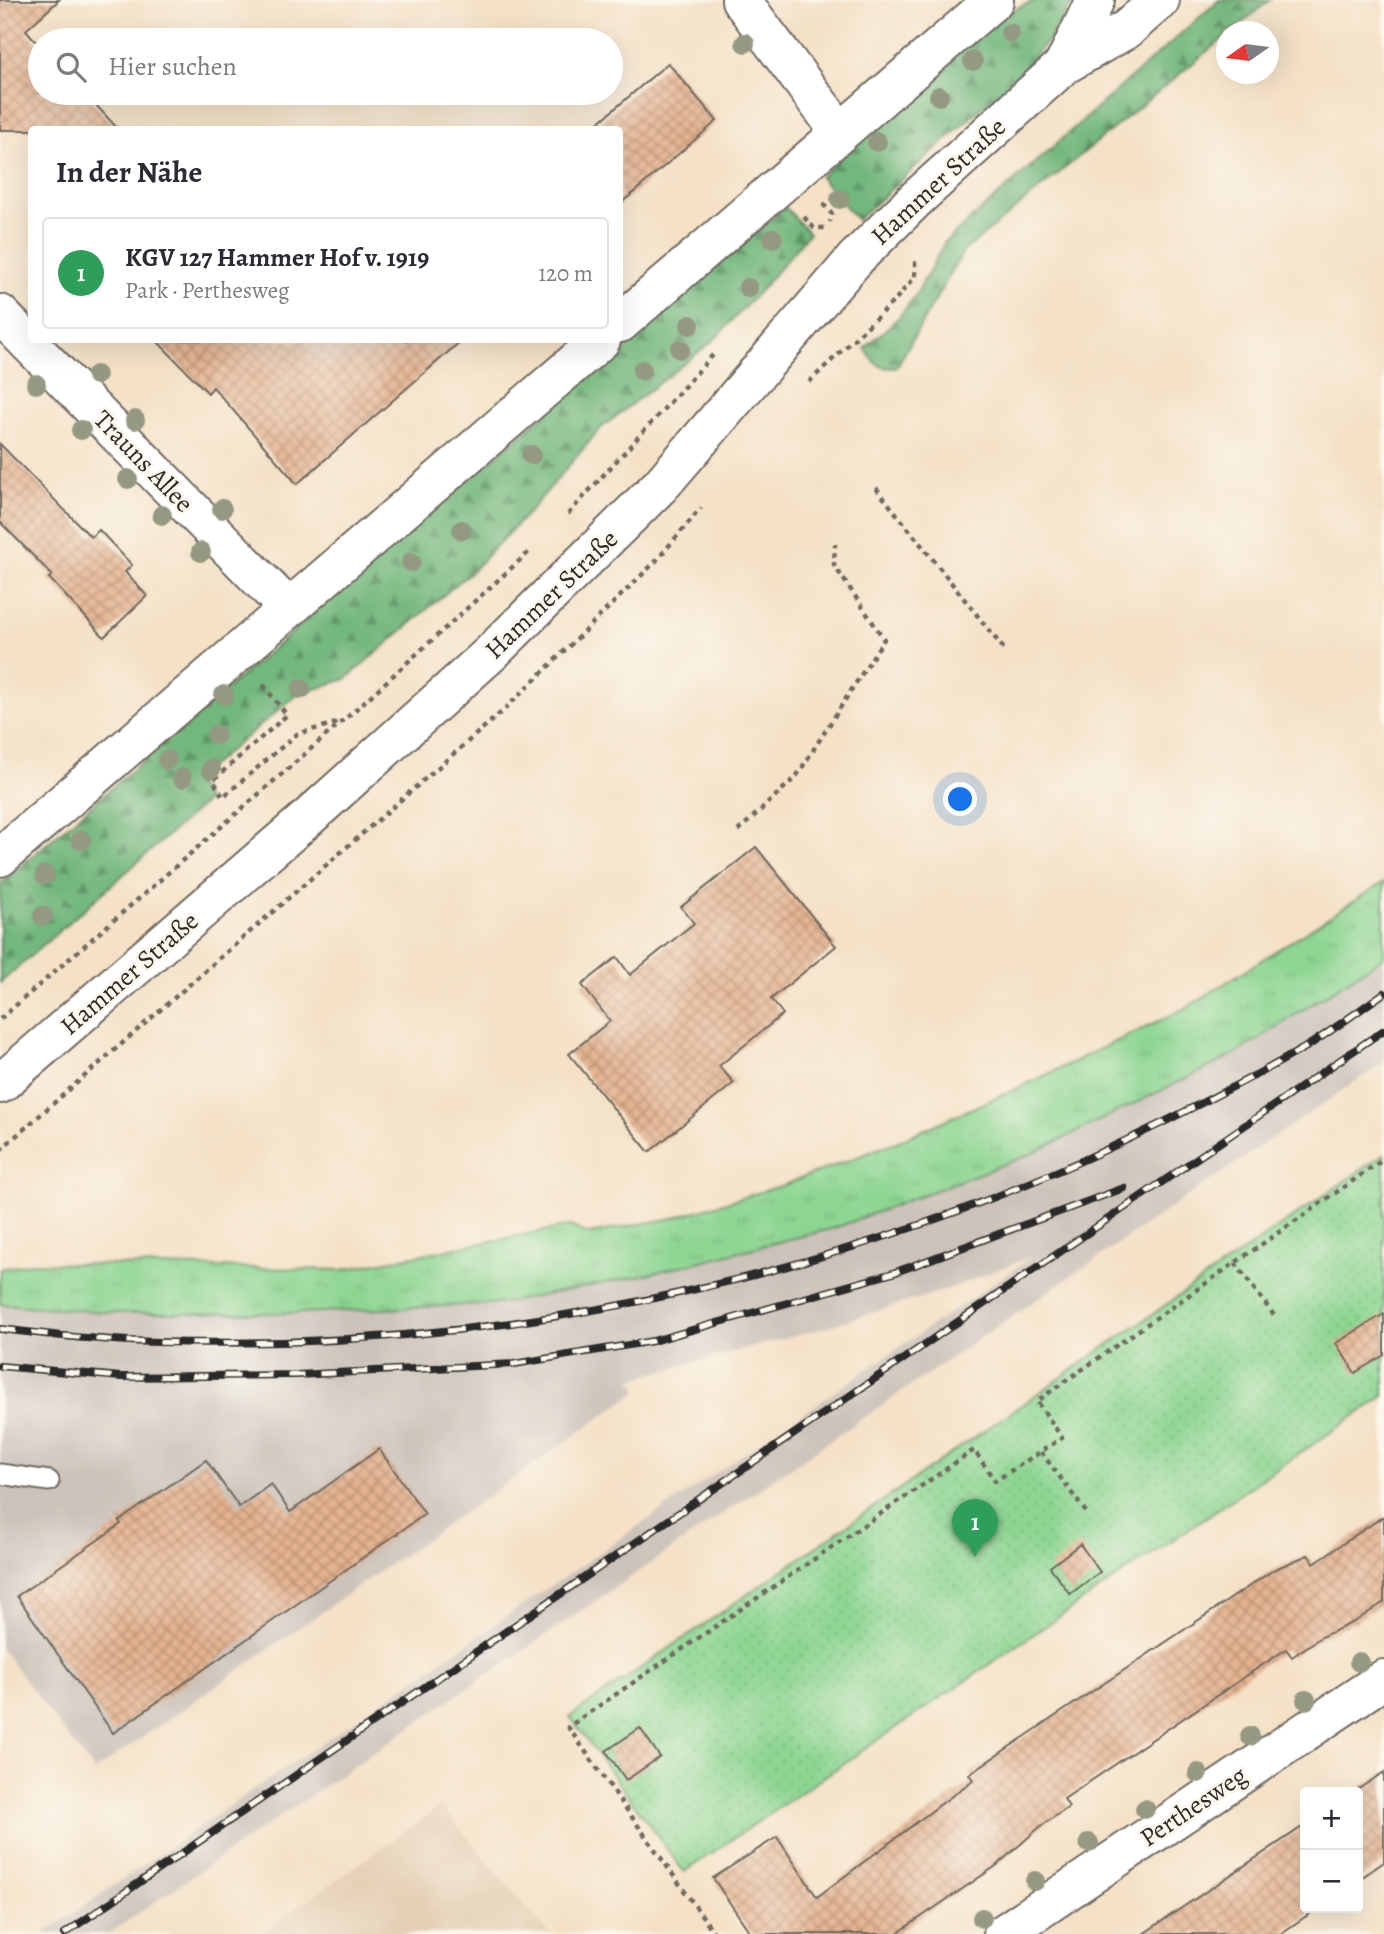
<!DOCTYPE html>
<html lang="de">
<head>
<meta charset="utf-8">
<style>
	:root { --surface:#fff; --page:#f7f7f7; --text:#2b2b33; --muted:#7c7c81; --line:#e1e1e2; --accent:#0f766e }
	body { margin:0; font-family:Alegreya,serif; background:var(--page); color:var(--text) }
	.controls { position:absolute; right:21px; bottom:21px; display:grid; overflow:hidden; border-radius:7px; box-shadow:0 7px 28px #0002 }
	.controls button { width:63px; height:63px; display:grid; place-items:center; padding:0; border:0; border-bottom:2px solid var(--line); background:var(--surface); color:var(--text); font:35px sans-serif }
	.compass { position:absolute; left:1216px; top:21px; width:63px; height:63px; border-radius:50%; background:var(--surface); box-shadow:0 7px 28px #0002; rotate:256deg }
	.you { position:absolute; left:961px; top:800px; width:24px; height:24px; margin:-18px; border:5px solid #fff; border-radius:50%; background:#1a73e8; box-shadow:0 0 0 10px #1a73e833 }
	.badge { display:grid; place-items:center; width:46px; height:46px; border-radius:50%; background:var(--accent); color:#fff; font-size:23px; font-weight:700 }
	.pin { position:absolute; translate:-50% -58px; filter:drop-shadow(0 2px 4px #0008) }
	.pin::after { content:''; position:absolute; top:37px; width:24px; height:21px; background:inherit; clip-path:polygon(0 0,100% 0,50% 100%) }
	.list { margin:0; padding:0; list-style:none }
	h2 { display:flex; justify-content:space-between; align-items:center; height:91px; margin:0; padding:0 28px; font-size:30px }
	h2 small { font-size:23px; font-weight:400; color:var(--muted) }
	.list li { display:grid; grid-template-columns:46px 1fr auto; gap:21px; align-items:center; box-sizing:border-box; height:112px; margin:0 14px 14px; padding:0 14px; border:2px solid var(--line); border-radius:7px }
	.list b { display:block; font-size:26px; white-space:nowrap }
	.list p { margin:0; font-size:23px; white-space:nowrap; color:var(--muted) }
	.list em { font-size:23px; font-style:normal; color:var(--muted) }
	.icon { flex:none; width:38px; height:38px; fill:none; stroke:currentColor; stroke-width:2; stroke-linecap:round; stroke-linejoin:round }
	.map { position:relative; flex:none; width:1384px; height:1934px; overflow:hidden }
	.search { position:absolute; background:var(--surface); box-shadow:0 7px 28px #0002; left:28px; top:28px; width:595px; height:77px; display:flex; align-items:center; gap:18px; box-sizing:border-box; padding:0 24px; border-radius:38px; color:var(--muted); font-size:26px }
	.panel { position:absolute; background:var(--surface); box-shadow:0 7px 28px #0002; left:28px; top:126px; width:595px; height:217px; border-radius:7px }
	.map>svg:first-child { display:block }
	.built { fill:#e5d0b5 }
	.industrial { fill:#ccc2b9 }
	.grass { fill:url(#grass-tufts); stroke:#5c805e; stroke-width:2 }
	.forest { fill:url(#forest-firs); stroke:#4e7154; stroke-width:2 }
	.park { fill:url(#park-dots); stroke:#5c805e; stroke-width:2 }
	.building { fill:url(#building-cross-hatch) }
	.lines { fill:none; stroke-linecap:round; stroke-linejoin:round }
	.service-casing { stroke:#716b61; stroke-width:23 }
	.minor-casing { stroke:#716b61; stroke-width:42 }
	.secondary-casing { stroke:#716b61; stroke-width:42 }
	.path { stroke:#716b61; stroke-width:4.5; stroke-dasharray:5 5; stroke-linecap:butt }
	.service { stroke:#fff; stroke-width:19 }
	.minor { stroke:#fff; stroke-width:38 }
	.secondary { stroke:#fff; stroke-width:38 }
	.rail-casing { stroke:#2b2b2b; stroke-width:8 }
	.rail { stroke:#fbf7ec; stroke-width:5; stroke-dasharray:16; stroke-linecap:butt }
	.tree { fill:#959982 }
	.labels { text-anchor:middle; stroke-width:6; stroke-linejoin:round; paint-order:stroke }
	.street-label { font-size:26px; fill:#2b2b2b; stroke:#fbf7ec }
</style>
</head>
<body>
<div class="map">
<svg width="1384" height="1934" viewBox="0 0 1384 1934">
	<defs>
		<pattern id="grass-tufts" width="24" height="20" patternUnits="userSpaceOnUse" patternTransform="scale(1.75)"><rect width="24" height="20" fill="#8dd692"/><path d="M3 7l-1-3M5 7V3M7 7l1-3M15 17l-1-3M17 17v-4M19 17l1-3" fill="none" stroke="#7ab87e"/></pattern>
		<pattern id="forest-firs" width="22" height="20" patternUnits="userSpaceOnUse" patternTransform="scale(1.75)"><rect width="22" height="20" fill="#72b77c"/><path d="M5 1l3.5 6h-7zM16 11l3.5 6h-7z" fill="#5e9566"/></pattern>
		<pattern id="park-dots" width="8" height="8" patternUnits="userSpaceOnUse" patternTransform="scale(1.75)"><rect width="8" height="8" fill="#8dd692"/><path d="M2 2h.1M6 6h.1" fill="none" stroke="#7ab87e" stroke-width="1.8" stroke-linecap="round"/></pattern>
		<pattern id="building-cross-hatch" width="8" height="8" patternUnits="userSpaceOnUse" patternTransform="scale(1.75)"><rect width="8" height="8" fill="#e5b390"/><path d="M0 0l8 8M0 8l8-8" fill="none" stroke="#ba9276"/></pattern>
	</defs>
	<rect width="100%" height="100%" fill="#fbf7ec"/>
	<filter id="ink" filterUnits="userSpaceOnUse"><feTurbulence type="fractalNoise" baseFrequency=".0143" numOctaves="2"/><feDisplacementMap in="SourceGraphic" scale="14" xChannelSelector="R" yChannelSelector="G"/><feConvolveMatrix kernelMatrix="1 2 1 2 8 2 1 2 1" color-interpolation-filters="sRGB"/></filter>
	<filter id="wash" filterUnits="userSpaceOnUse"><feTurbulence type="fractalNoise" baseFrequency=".00686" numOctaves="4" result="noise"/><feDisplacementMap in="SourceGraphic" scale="28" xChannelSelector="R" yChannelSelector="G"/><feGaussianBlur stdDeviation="1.57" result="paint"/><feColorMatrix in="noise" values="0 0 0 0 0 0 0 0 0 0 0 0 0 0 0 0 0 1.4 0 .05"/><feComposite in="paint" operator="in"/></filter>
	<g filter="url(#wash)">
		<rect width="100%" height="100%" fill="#f4e1c6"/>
		<!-- built -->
		<path class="built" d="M441,1806L549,1934H259Z"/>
		<!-- industrial -->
		<path class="industrial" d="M1384,957V1062L108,1934H43L1033,1256L948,1289L820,1329L632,1379L638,1391L94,1771L0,1647V1304L119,1313H301L504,1303L640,1276L835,1228L1031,1154L1232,1056Z"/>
		<!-- grass -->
		<path class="grass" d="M1384,882V957L1232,1056L1031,1154L835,1228L640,1276L504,1303L301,1313H119L0,1304V1269L31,1263L341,1270L570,1226L588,1234L673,1218L784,1185L896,1142L1027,1084L1186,1008Z"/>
		<!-- forest -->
		<path class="forest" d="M1037,0H1074L1051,37L1020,73L857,220L820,177C858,141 897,106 936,71C967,44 997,13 1037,0Z
			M1219,0H1270L1232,31L1226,32V36L963,252L896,368C878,369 873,363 865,348L899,317L917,293L945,242Z
			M785,207L809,233L766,284L713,341L601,428L530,511L474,569L346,679L297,695L194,780L207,801L0,983V884Z"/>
		<!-- park -->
		<path class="park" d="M1384,1154V1396L684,1872L570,1717Z"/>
		<g id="blocks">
			<!-- building -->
			<path class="building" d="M0,0H59L26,30L40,46V93H85L119,130H0Z
				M668,63L717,121L620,204V130H590Z
				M156,340H462L297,484L213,387L208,393Z
				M0,444L91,537L99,530L132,565L125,572L147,596L104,637L49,578L52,575L0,522Z
				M756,847L836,946L771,999L783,1014L719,1066L734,1083L649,1152L569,1054L610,1021L582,985L617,957L630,975L694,923L681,907Z
				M1384,1314V1355L1355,1373L1336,1343Z
				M379,1449L425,1514L113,1733L17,1596L121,1524L119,1521L206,1460L239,1507L271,1484L290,1512Z
				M1384,1516V1602L1356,1621L1321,1637L1292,1657L1286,1649L1064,1799L1069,1807L1041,1826L996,1866L896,1934H751L713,1878L777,1837L817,1897L973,1780L969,1774L1275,1569L1308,1555L1314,1563Z
				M1080,1544L1100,1572L1070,1594L1050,1567Z
				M640,1728L660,1757L626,1780L606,1751Z
				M1384,1772V1862L1358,1880V1792H1354Z
				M1305,1825V1908H1318L1280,1934H1143Z"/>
		</g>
	</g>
	<g filter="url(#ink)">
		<use href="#blocks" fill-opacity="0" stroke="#716b61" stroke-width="2"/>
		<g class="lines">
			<!-- service casing -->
			<g class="service-casing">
				<path id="service" d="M0,1474L49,1481"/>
			</g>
			<!-- minor casing -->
			<g class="minor-casing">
				<path id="minor" d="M741,0L840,132
					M0,314L288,608
					M620,323L994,0
					M0,857L601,340
					M1003,1934L1384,1679"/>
			</g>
			<!-- secondary casing -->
			<g class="secondary-casing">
				<path id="secondary" d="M1064,65L1095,0
					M0,1084L310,816L490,654L661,485L856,258L916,199L1064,65L1127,29L1160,0"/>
			</g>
			<!-- path -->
			<path class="path" d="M823,204L832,214L830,222
				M804,217L814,228H825
				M809,382L895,300L915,277V260
				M876,488L1004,649
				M568,514L713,355
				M263,685L287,715L213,780L223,797L297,734L340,722
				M738,831L796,777L884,639L834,565L835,544
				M0,1019L344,720L529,552
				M0,1150L505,709L656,561L701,508
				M1235,1263L1276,1318
				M1041,1452L1089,1516
				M715,1934L568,1727L974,1450L995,1481L1062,1438L1037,1401L1384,1159"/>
			<!-- service -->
			<use href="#service" class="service"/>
			<!-- minor -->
			<use href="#minor" class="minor"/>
			<!-- secondary -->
			<use href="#secondary" class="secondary"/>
			<!-- rail casing -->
			<g class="rail-casing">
				<path id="rail" d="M0,1329C29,1332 58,1336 87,1338C152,1344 219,1343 284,1342C590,1333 890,1258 1164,1122C1212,1098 1260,1074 1306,1047C1333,1030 1358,1011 1384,993
					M0,1366L121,1377L296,1375L514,1364L653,1341L893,1273L1124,1188
					M64,1934L1384,1030"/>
			</g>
			<!-- rail -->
			<use href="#rail" class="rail"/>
		</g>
		<!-- trees -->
		<g class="tree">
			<circle cx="1010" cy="33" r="10"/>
			<circle cx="745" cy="43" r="10"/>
			<circle cx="973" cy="61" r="10"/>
			<circle cx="939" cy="96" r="10"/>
			<circle cx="877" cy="142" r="10"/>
			<circle cx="840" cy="199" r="10"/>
			<circle cx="773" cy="238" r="10"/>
			<circle cx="748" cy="288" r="10"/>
			<circle cx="690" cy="325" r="10"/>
			<circle cx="680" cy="349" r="10"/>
			<circle cx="642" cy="370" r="10"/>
			<circle cx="96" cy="375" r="10"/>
			<circle cx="36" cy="384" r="10"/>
			<circle cx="135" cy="420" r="10"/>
			<circle cx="81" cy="430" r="10"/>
			<circle cx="531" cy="455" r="10"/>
			<circle cx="128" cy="479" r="10"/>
			<circle cx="222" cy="509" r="10"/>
			<circle cx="162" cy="515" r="10"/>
			<circle cx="462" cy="530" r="10"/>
			<circle cx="201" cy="552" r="10"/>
			<circle cx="411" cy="562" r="10"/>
			<circle cx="301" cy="689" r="10"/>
			<circle cx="224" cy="695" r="10"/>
			<circle cx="216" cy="735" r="10"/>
			<circle cx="167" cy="760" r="10"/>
			<circle cx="211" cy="769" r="10"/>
			<circle cx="182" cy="778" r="10"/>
			<circle cx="81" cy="840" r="10"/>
			<circle cx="45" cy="875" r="10"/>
			<circle cx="43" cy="916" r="10"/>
			<circle cx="1359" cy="1662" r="10"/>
			<circle cx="1306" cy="1700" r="10"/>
			<circle cx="1250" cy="1736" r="10"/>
			<circle cx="1198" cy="1773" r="10"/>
			<circle cx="1145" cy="1809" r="10"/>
			<circle cx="1089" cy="1843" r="10"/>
			<circle cx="1035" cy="1881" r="10"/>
			<circle cx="982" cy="1918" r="10"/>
		</g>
	</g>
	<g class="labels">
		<!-- street labels -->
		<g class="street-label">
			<text transform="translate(938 181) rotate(-43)" y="9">Hammer Straße</text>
			<text transform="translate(144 461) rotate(46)" y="9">Trauns Allee</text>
			<text transform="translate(551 594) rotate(-44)" y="9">Hammer Straße</text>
			<text transform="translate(129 973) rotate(-41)" y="9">Hammer Straße</text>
			<text transform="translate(1193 1806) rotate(-34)" y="9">Perthesweg</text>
		</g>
	</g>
</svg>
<div class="controls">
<button>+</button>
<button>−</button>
</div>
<svg class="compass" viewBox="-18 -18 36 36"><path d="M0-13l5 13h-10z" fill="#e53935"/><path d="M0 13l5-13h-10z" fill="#7c7c81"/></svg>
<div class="you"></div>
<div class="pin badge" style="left:975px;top:1557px;background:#2e9e5b">1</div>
<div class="search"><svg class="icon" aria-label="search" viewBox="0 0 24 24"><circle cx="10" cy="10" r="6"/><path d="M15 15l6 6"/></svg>Hier suchen</div>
<section class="panel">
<h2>In der Nähe<small></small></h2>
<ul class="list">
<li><span class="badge" style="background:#2e9e5b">1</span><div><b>KGV 127 Hammer Hof v. 1919</b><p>Park · Perthesweg</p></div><em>120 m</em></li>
</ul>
</section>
</div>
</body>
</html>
